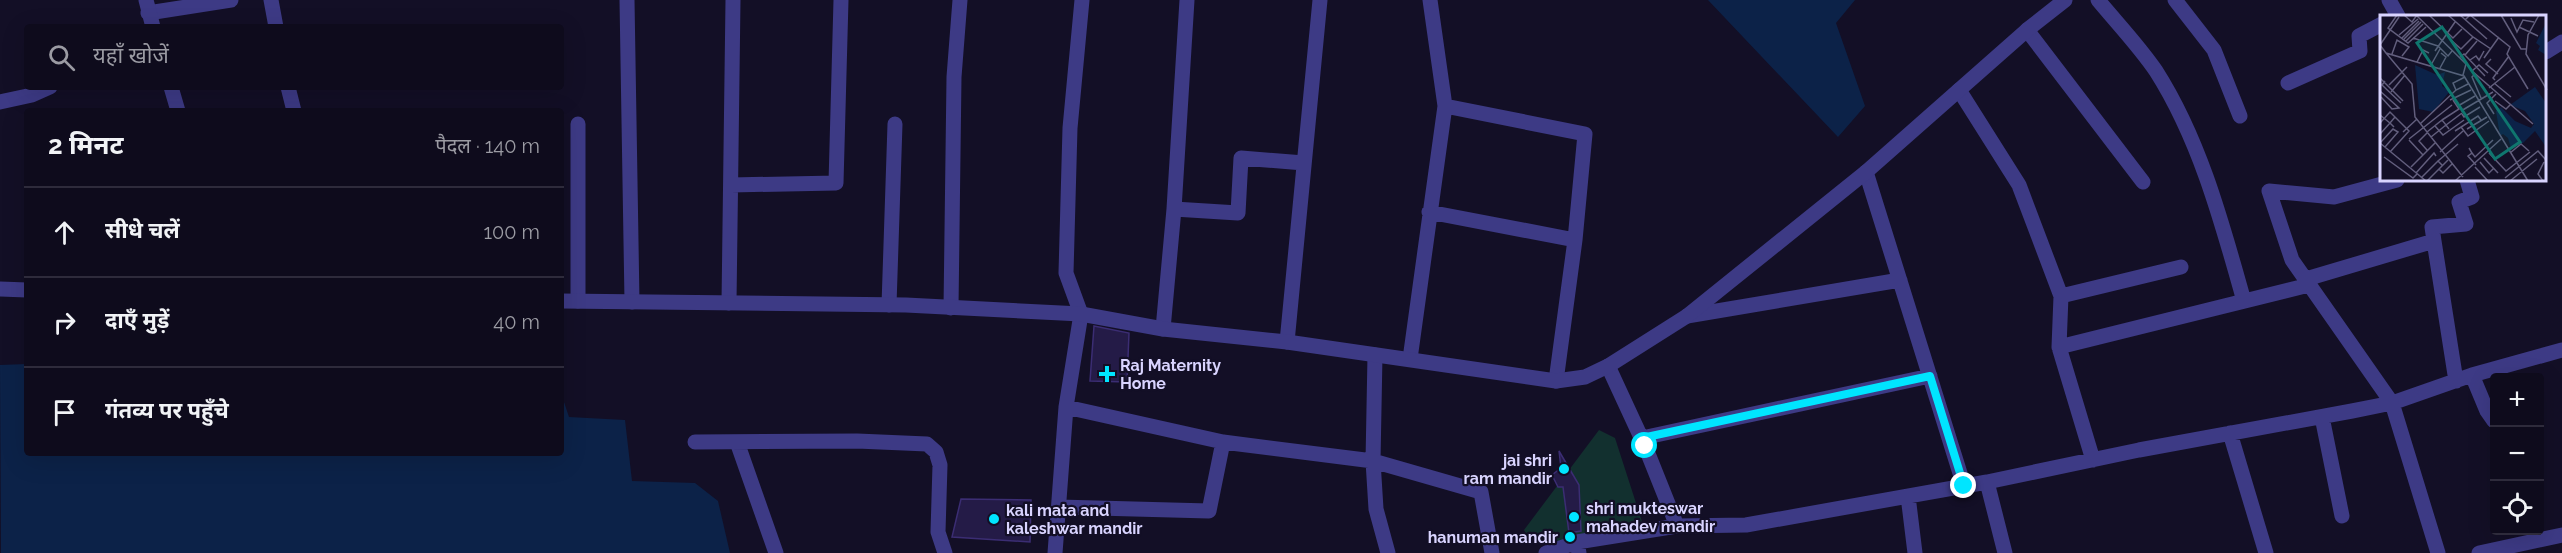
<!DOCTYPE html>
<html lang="hi">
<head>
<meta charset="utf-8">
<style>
	:root { --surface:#0e0b1c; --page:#171425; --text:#f1f3f6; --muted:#9b9ba3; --line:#2e2b3b }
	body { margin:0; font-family:Raleway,"Noto Sans Devanagari",sans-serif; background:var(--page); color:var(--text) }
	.controls { position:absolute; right:18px; bottom:18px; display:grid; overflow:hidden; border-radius:6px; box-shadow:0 6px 24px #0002 }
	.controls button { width:54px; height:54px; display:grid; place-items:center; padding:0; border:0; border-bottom:2px solid var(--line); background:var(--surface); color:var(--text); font:30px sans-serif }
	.stop { position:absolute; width:18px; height:18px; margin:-14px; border:4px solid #00e5ff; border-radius:50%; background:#fff }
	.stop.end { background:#00e5ff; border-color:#fff; box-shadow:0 2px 6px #0008 }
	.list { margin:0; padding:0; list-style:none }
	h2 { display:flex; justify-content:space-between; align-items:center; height:78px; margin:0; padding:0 24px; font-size:26px }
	h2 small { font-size:20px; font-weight:400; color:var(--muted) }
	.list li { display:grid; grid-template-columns:39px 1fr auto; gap:18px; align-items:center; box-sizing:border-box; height:90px; padding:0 24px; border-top:2px solid var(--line) }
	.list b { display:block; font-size:22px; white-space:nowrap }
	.list em { font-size:20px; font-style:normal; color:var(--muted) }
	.icon { flex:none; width:33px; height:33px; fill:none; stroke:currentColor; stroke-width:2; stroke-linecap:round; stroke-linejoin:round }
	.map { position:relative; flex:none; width:2562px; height:553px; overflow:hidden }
	.search { position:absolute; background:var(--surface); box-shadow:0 6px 24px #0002; left:24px; top:24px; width:540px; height:66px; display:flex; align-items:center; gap:15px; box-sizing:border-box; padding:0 21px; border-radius:6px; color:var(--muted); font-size:22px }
	.panel { position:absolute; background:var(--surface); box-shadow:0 6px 24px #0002; left:24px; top:108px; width:540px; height:348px; border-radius:6px }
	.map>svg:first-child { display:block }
	.green { fill:#12302f }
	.water { fill:#0c2248 }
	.building { fill:#241b47; stroke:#3b2d73; stroke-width:1.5 }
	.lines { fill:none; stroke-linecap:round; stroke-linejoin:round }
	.minor { stroke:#3d3a85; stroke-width:15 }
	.tertiary { stroke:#3d3a85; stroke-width:15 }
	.route { stroke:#00e5ff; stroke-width:8 }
	.poi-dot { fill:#00e5ff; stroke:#130f26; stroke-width:2 }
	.labels { text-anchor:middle; stroke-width:4.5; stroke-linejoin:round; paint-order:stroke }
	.poi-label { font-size:16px; font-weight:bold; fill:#d9d4ff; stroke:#130f26; text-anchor:start }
	.inset-road { fill:none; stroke:#625e7d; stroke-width:1.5 }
	.view { fill:#0f766e; fill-opacity:0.15; stroke:#0f766e; stroke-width:3 }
	.inset-edge { fill:none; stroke:#d9d4ff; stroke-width:3 }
</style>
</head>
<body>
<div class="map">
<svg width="2562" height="553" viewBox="0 0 2562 553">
	<rect width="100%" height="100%" fill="#130f26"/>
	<!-- green -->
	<path class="green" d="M1599,430L1615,438L1647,537L1531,543L1524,530Z"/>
	<!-- water -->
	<path class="water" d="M1708,0H1855L1836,23L1865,106L1838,137Z
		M27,364V453H561V393L569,417L625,420L632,481L695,483L718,501L730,553H1L0,365Z"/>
	<!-- building -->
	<path class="building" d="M1094,326L1129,333L1127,382L1090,381Z
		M1559,451L1579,485L1581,531L1569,533L1563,487H1558L1552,475L1561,468Z
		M961,499L1031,500L1030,542L952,537Z"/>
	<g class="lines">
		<!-- minor -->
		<path class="minor" d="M271,0L276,27
			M627,0L632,302
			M2098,0C2117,23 2139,46 2156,71C2200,140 2222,223 2244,301
			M2175,0L2214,50L2240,116
			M2389,0L2398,16
			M148,13L231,0
			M2027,30L2143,182
			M2546,52L2562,42
			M2288,83L2360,51L2359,36L2382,24
			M288,87L294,111
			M1959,90L2019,185L2061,296L2181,267
			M0,102L32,95L50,87
			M1445,106L1585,134L1575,240L1556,381
			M578,124V301
			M1866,172L1964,486
			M2397,180L2334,197L2269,191L2292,260L2392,403L2438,553
			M731,185L836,183L841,0
			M1174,209L1238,213L1241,158L1304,163
			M1429,212L1575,240
			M2434,241L2456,381
			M2306,279L2434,241L2432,227L2466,224L2459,202L2472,197L2467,180
			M729,303L733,0
			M889,305L895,124
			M951,308L954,77L960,0
			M1687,316L1900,280
			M1163,329L1174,209L1187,0
			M1287,342L1320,0
			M2059,347L2061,296
			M1375,355L1373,461L1376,509L1388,553
			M1410,359L1445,106L1430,0
			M1608,366L1645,446L1677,526L1746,525L1987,482L2139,450L2352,411L2392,403L2472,375L2562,350
			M2472,375L2487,411L2494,421
			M1066,407L1223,442L1373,461L1481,492L1492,553
			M2322,417L2342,516
			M2230,433L2266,553
			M1642,438L1930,376
			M695,442L857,441L927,444L936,452L940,465L938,532L945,553
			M737,442L776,553
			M2093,460L2059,347L2309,285
			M1987,482L2005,553
			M1908,496L1915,553
			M1059,507L1209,511L1223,442
			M1577,542L1677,526
			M1055,553L1066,407L1081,314L1066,273L1070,128L1082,0
			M1546,553L1577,542L1579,553
			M2479,553L2562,535"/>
		<!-- tertiary -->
		<path class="tertiary" d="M146,0L153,27
			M171,87L178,111
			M0,289L27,290
			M561,301L906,305L1081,314L1163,329L1287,342L1556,381L1585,377L1608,366L1687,316L1866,172L2027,30L2065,0"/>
	</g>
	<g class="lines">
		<!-- route -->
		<path class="route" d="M1645,446L1642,438L1930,376L1964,486"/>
	</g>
	<!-- markers -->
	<g class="poi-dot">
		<path d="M1104 365h6v6h6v6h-6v6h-6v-6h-6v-6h6z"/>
		<circle cx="1564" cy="469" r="6"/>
		<circle cx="1574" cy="517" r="6"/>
		<circle cx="994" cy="519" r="6"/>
		<circle cx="1570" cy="537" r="6"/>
	</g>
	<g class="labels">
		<!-- poi labels -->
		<g class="poi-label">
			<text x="1120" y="371">Raj Maternity<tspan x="1120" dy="18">Home</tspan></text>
			<text x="1552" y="466" text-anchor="end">jai shri<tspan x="1552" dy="18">ram mandir</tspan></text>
			<text x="1586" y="514">shri mukteswar<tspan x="1586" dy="18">mahadev mandir</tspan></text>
			<text x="1006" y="516">kali mata and<tspan x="1006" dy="18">kaleshwar mandir</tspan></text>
			<text x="1558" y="543" text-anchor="end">hanuman mandir</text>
		</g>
	</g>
	<!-- overview -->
	<g transform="translate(2380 15)">
		<rect width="166" height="166" fill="#130f26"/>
		<path d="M166,8V40L158,35L160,31L156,28ZM35,50L57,60L65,57L62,71L70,76L53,97L39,94ZM155,72L166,88V132L155,116L143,128L131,133L128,123L123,119L120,121L116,96L121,92L135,106L151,113L154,109L145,96L130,90Z" fill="#0c2248"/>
		<path class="inset-road" d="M17,0L8,13L28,28L46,12M24,0L32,7L37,0M36,0L86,49L83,60M49,0L73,23L82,14M68,0L93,22M80,0L107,24M121,0L141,34H147M159,0L148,20L146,39L167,75M131,3L137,17L143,5L154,7M85,5L90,0L130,32L127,39L148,74M139,12L158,21M19,20L38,4M22,23L39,6M33,23L58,31M24,24L41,7M71,25L81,34L93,22L111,34M26,26L43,9M0,30L6,38L84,61L148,166M0,30L19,2M58,31L68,41L72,36M55,36L75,7M6,38L32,69L35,102L83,162M12,39L17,25L29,32L22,41M85,40L97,26M79,43L84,39L105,61M104,43L119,22M111,44L106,49L118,59M90,45L96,41L99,45L104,36M37,47L43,35L49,38M51,50L60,34M60,53L66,42L61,38M108,58L99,50L92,56L153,109M95,59L92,62L101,83M0,63L23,86M115,65L113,63L129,41M5,66L2,70L21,88M114,68L131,82M9,70L27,52M109,73L135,52M76,75L73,68L85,62M0,76L19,93L12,94L1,82M11,77L25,60M70,85L91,75M115,86L126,94L130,90M78,91L95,81M81,96L113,77M82,99L84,102L100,92M114,99L107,88L116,79M0,100L10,108L15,102M62,105L79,94L73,85M0,108L10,97L29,116L10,137M40,109L76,75L88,69M55,111L63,120L84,105M81,112L88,121L109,106M87,114L107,102M75,116L98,101L101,105M23,117L37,104M47,117L62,105L66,110L82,98M0,119L10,108L14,112M51,122L66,110L69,114M29,124L72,90M29,125L43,140M0,128L46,166M0,128L13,114L18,117L5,132M89,133L92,138L88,141L96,150M47,135L39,126L47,118M60,137L83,116M92,138L95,142L113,125M109,138L126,156L150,137M130,138L141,129L149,136M4,142L33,163L37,159M104,143L118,158M100,147L109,158L114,153M62,150L58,146L78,129M31,152L55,128M95,152L108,166M59,154L63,158L72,149M36,158L54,138L56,141M41,163L58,146M125,163L158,136L166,145M47,166L68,145M75,166L121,124M130,166L157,144M163,166L158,159L164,147"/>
		<path class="view" d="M62,12L140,127L115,144L37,28Z"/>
		<rect width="166" height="166" class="inset-edge"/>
	</g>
</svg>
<div class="controls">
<button>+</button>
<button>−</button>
<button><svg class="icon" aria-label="locate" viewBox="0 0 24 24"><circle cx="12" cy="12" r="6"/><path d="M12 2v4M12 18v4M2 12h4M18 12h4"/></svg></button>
</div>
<div class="stop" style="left:1645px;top:446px"></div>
<div class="stop end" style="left:1964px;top:486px"></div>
<div class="search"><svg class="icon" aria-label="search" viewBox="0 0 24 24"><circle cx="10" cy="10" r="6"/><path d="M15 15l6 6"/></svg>यहाँ खोजें</div>
<section class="panel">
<h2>2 मिनट<small>पैदल · 140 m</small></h2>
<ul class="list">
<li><svg class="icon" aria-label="ahead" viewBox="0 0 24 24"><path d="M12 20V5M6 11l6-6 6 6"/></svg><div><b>सीधे चलें</b></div><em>100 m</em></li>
<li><svg class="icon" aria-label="right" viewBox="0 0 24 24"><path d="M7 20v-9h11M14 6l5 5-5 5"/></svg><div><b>दाएँ मुड़ें</b></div><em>40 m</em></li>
<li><svg class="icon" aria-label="arrive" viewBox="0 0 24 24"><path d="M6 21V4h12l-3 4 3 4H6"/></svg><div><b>गंतव्य पर पहुँचे</b></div></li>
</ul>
</section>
</div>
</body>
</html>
